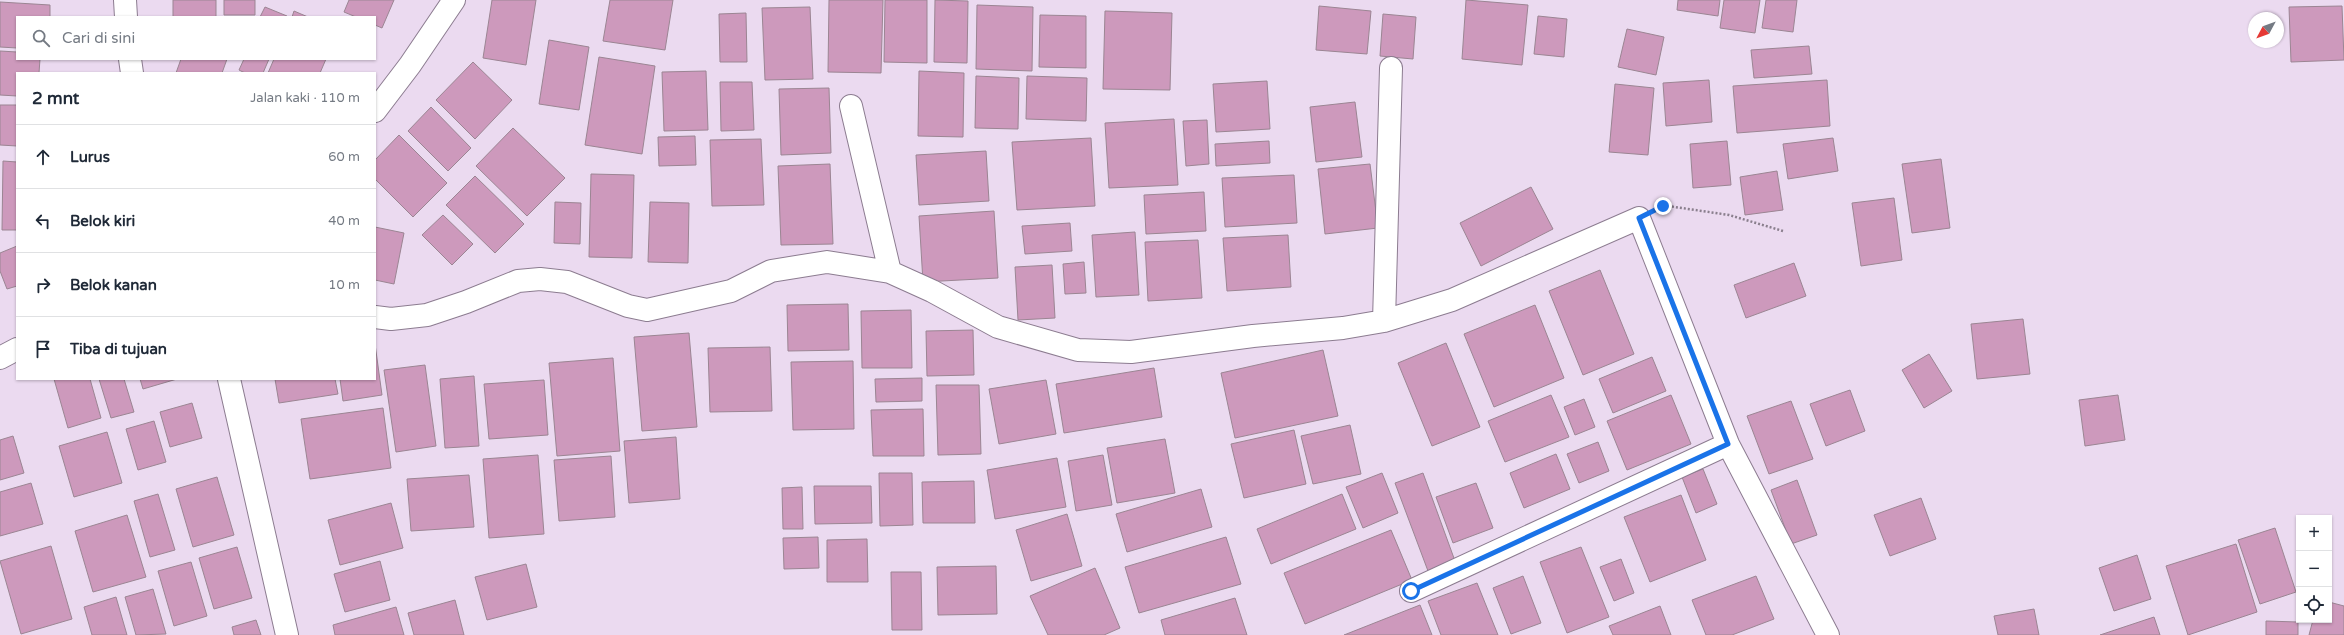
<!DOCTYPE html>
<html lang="id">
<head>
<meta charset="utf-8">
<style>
	:root { --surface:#fff; --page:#f2f2f3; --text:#1f2937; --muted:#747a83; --line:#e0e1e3 }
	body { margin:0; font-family:"Varela Round",sans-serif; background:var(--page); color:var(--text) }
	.controls { position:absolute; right:12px; bottom:12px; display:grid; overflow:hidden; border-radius:0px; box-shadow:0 1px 3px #0004 }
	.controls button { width:36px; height:36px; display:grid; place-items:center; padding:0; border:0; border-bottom:1px solid var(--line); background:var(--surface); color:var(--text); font:20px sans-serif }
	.compass { position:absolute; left:2248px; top:12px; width:36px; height:36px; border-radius:50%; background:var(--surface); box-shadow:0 1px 3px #0004; rotate:229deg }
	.stop { position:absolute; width:12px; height:12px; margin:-9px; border:3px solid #1a73e8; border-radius:50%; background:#fff }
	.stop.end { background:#1a73e8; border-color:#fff; box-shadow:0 1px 4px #0008 }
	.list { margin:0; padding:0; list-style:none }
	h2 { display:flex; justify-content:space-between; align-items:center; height:52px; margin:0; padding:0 16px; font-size:17px }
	h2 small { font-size:13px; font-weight:400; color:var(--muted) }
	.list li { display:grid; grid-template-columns:26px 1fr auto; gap:12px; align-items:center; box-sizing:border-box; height:64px; padding:0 16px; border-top:1px solid var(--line) }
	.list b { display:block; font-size:15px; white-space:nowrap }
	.list em { font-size:13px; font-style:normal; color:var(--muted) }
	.icon { flex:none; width:22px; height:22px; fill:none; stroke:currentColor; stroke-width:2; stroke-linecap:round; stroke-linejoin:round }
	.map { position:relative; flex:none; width:2344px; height:635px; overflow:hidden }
	.search { position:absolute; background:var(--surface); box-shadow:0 1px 3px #0004; left:16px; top:16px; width:360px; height:44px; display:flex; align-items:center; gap:10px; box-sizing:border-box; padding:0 14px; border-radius:0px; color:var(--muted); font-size:15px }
	.panel { position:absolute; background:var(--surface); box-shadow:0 1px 3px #0004; left:16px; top:72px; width:360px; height:308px; border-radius:0px }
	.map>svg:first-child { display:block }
	.building { fill:#cd99bc; stroke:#9b8593 }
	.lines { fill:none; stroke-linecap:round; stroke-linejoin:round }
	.minor-casing { stroke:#8c7c90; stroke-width:24 }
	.tertiary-casing { stroke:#8c7c90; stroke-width:24 }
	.path { stroke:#8a7f8d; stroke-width:2.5; stroke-dasharray:2 2; stroke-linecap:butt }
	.minor { stroke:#fff; stroke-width:22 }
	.tertiary { stroke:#fff; stroke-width:22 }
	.route { stroke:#1a73e8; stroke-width:5 }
</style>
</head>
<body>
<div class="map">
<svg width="2344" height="635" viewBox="0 0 2344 635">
	<rect width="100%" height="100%" fill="#ebdaf0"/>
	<!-- building -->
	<path class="building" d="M173,0H216V17H173Z
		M224,0H255V15H224Z
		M349,0H394L382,28L375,25V17H356L344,12Z
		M492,0H536L526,65L483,58Z
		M610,0H673L665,50L603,41Z
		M829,0H883L881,73L828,72Z
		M885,0H927V63L884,62Z
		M935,0L968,1L967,63L934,62Z
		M1466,0L1528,5L1522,65L1462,59Z
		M1678,0H1720L1718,16L1677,10Z
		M1724,0H1760L1755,33L1720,28Z
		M1766,0H1797L1793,32L1762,28Z
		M0,2L50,5V17H17V48L0,47Z
		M977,5L1033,7L1032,71L976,69Z
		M1319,6L1371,11L1367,54L1316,50Z
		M2342,6L2344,60L2291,62L2289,7Z
		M265,7L287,16L286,17H260Z
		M810,7L813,79L765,80L762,8Z
		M294,11L308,17H292Z
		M1105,11L1172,13L1170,90L1103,89Z
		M746,13L747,62H720L719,14Z
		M1383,14L1416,17L1413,59L1380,56Z
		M1040,15L1086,16V68L1039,67Z
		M1538,16L1567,19L1564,57L1534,54Z
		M1627,29L1664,37L1656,75L1618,67Z
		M549,40L589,47L579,110L539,104Z
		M1809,46L1812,74L1754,78L1751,50Z
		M0,51L17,52V59H40L39,73H17V96L0,95Z
		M599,57L655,66L642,154L585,145Z
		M181,59H227L222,73H176Z
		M244,59H269L263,73H245L239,70Z
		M274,59H326L320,73H268Z
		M473,62L512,100L475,139L436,100Z
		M706,71L708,130L664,131L662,72Z
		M919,71L964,73L963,137L918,136Z
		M976,76L1019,78L1018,129L975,128Z
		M1027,76L1087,78L1086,121L1026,119Z
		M1709,80L1712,122L1666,126L1663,83Z
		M1827,80L1830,126L1737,133L1733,86Z
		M1267,81L1270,129L1216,132L1213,84Z
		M720,82H752L754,130L721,131Z
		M1615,84L1654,88L1648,155L1609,152Z
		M829,88L831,153L781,155L779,89Z
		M1355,102L1362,157L1316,162L1310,107Z
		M0,105H17V146L0,145Z
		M431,107L471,148L448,171L408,131Z
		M1174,119L1178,185L1109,188L1105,123Z
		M1207,120L1209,164L1186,166L1183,121Z
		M513,128L565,178L527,216L476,166Z
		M399,135L447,183L413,217L375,179V160Z
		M695,136L696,165L659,166L658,137Z
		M1091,138L1095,206L1017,210L1012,142Z
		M1833,138L1838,171L1788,179L1783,144Z
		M761,139L764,205L712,206L710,140Z
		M1269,141L1270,163L1216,166L1215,144Z
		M1727,141L1731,185L1693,188L1690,144Z
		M986,151L989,201L919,205L916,155Z
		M1941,159L1950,228L1912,233L1902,164Z
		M3,161L17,162V230H2Z
		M830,164L833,244L781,245L778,166Z
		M1370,164L1378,228L1325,234L1318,169Z
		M1777,171L1783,210L1745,215L1740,177Z
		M591,174L634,175L632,258L589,257Z
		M1294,175L1297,223L1225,227L1222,178Z
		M475,176L524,224L495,253L446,205Z
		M1531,187L1553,229L1481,266L1460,223Z
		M1204,192L1206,231L1146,234L1144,195Z
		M1894,198L1902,260L1861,266L1852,203Z
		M555,202L581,203L580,244L554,243Z
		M650,202L689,203L688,263L648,262Z
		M994,211L998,278L923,282L919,216Z
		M443,215L473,244L452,265L422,235Z
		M1070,223L1072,251L1025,254L1022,226Z
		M375,227L404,233L394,284L375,280Z
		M1135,232L1139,295L1096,297L1092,235Z
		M1288,235L1291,287L1227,291L1223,238Z
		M1198,240L1202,298L1148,301L1145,242Z
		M17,246V286L7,289L0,271V253Z
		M1084,262L1086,293L1065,294L1063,264Z
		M1794,263L1806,296L1746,318L1734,285Z
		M1052,265L1055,318L1018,320L1015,267Z
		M1600,270L1634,354L1583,375L1549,291Z
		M848,304L849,350L788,351L787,305Z
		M1535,305L1564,378L1494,407L1464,334Z
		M911,310L912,368H862L861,311Z
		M2023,319L2030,374L1977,379L1971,324Z
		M973,330L974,375L927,376L926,331Z
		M689,333L697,427L642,431L634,337Z
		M1446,343L1480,427L1432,446L1398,363Z
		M375,344L382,395L343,401L340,379H375Z
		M770,347L772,411L710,412L708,348Z
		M1323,350L1338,416L1235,438L1221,373Z
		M1929,354L1952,391L1924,408L1902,370Z
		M1652,357L1666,391L1613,413L1599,379Z
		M613,358L620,451L557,456L549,363Z
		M853,361L854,429L793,430L791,362Z
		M425,365L436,446L396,452L384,370Z
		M1154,368L1162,417L1064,433L1056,384Z
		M474,376L479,446L445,448L440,379Z
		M922,378V401L876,402L875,379Z
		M54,379H90L101,418L68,428Z
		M99,379H124L134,412L111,418Z
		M140,379H177L143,389Z
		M275,379H335L338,394L279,403Z
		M544,380L548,435L489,439L484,384Z
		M1046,380L1056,434L999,444L989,389Z
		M936,385H979L981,454L938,455Z
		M1850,390L1865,431L1826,446L1810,404Z
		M1551,395L1569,437L1505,462L1488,421Z
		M1671,395L1691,444L1627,470L1607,421Z
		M2118,395L2125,440L2085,446L2079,400Z
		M1584,399L1595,427L1575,435L1564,407Z
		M1791,401L1813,459L1769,474L1747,416Z
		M192,403L202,438L170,447L160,412Z
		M383,408L391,468L310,479L301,419Z
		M923,409L924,456H873L871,410Z
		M154,421L166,462L138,470L126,429Z
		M1350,425L1361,474L1313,484L1301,436Z
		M1294,430L1306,484L1244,498L1231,444Z
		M107,432L122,483L74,497L59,446Z
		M13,436L24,473L0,480V440Z
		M676,437L680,499L629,503L624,441Z
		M1165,439L1175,493L1117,503L1107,448Z
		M1598,442L1609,471L1579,483L1567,454Z
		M1556,454L1570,489L1524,508L1510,473Z
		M538,455L544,534L489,538L483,459Z
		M1103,455L1112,505L1076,511L1068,461Z
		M611,456L615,517L559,521L554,460Z
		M1057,458L1066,507L995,519L987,470Z
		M1703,469L1717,504L1696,513L1682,477Z
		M879,473H912L913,525L880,526Z
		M1382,473L1398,513L1363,528L1346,487Z
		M1423,473L1455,561L1428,571L1395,483Z
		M469,475L474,527L411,531L407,479Z
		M217,477L234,535L193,547L176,489Z
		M1797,480L1817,535L1791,544L1771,490Z
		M974,481L975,523H923L922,482Z
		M31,483L43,524L0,536V492Z
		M1476,483L1493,528L1453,543L1436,497Z
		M814,486H871L872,523L815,524Z
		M802,487L803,529H783L782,488Z
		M1201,489L1212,527L1127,552L1116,514Z
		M158,494L175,550L150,557L134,501Z
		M1342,494L1356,529L1271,564L1257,529Z
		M1681,495L1706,560L1650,582L1624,517Z
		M1921,498L1936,539L1890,556L1874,515Z
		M391,503L403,548L340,565L328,520Z
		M1067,514L1082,566L1031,581L1016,530Z
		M127,515L146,577L93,592L75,531Z
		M2275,528L2296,592L2260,604L2238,540Z
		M1391,530L1412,580L1305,624L1284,573Z
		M818,537L819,568L784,569L783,538Z
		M1226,537L1241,584L1139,613L1125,567Z
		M867,539L868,582H827V540Z
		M2236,544L2257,612L2188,635L2166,566Z
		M51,546L72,619L21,634L0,561Z
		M237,547L252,598L214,609L199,558Z
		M1581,547L1609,617L1567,633L1540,562Z
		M2137,555L2151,599L2114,611L2099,568Z
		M1621,559L1634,593L1614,601L1600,567Z
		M380,561L390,600L345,612L334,574Z
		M191,562L207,616L174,626L158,571Z
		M526,564L537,607L487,620L475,577Z
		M996,566L997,614L938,615L937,567Z
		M1095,568L1120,628L1104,635H1048L1030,596Z
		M891,572H921L922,630H892Z
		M1523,576L1541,623L1511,634L1493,588Z
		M1756,576L1774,619L1732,635H1706L1692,600Z
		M1477,583L1498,635H1441L1428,601Z
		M153,589L166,634L136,635L125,597Z
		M116,597L127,635H92L84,607Z
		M1235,598L1247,635H1165L1161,620Z
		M455,600L464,635H414L408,613Z
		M2329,602L2344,606V635H2309L2313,620H2329Z
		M1420,605L1432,635H1344Z
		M1660,606L1671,635H1613L1609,626Z
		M396,607L404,635H335L333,625Z
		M2034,609L2039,635H1998L1994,616Z
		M2154,617L2160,635H2100Z
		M256,620L261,635H234L232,627Z
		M2266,621L2298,622V635H2266Z"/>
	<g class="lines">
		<!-- minor casing -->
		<g class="minor-casing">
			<path id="minor" d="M851,106L890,272
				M375,111L410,65L454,0
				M375,317L391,319L427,315L466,302L518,281L540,279L567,282L628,306L647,310L731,291L771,271L827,262L890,272L932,291L998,327L1078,350L1131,352L1253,336L1343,328L1384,321L1452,300L1639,218L1728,444L1828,635
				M1384,321L1391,68
				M0,358L17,349
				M229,379L287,635
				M1411,591L1728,444"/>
		</g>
		<!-- tertiary casing -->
		<g class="tertiary-casing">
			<path id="tertiary" d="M125,0L126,17
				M130,59L132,73"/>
		</g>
		<!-- path -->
		<path class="path" d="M1668,206L1729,215L1783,231"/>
		<!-- minor -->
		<use href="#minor" class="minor"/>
		<!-- tertiary -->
		<use href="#tertiary" class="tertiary"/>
	</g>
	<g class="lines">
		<!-- route -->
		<path class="route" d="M1411,591L1728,444L1639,218L1663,206"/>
	</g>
</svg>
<div class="controls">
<button>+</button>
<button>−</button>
<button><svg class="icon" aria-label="locate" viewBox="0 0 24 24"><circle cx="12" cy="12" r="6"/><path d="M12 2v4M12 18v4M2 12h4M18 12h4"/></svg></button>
</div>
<svg class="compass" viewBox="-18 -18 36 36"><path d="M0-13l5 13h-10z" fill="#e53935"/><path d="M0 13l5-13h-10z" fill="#747a83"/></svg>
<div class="stop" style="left:1411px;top:591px"></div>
<div class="stop end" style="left:1663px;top:206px"></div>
<div class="search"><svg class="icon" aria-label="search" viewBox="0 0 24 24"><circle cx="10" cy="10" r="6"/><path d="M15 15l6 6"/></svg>Cari di sini</div>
<section class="panel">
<h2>2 mnt<small>Jalan kaki · 110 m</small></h2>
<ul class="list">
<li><svg class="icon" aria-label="ahead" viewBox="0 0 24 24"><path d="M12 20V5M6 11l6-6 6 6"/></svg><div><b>Lurus</b></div><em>60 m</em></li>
<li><svg class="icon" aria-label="left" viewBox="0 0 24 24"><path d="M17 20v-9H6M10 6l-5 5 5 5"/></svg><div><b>Belok kiri</b></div><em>40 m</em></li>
<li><svg class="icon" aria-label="right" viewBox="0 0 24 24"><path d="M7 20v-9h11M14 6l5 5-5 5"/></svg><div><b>Belok kanan</b></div><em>10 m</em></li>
<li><svg class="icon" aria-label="arrive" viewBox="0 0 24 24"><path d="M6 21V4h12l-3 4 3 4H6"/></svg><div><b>Tiba di tujuan</b></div></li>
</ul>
</section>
</div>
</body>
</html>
